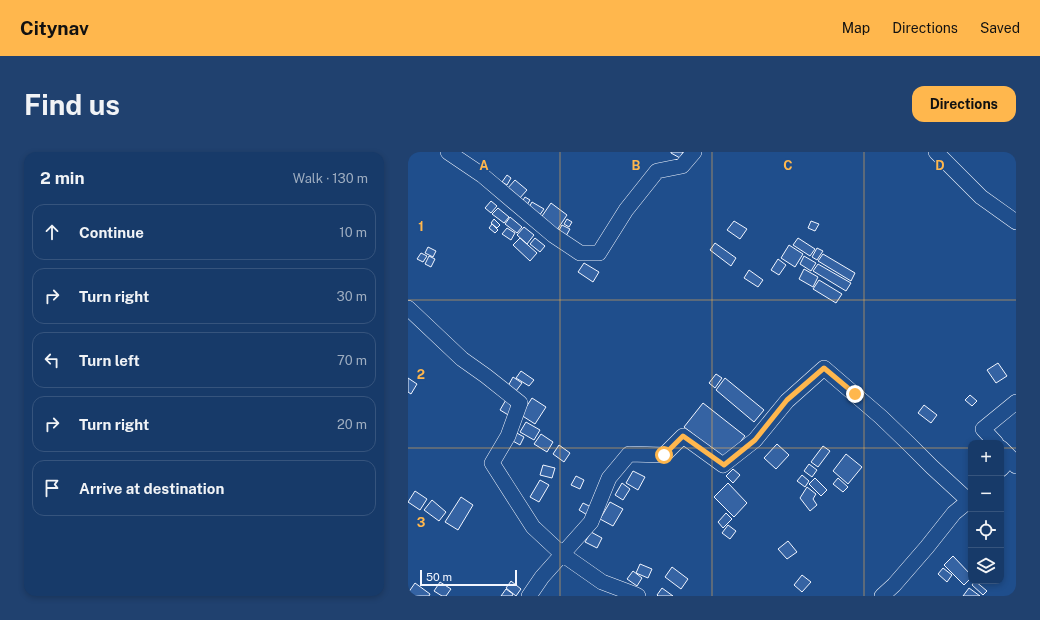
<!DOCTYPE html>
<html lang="en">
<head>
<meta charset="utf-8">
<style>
	:root { --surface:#173a69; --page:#20416f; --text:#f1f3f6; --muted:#9eadc0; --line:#36547d; --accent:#ffb74d }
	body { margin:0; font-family:"Public Sans",sans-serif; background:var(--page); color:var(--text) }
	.controls { position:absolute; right:12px; bottom:12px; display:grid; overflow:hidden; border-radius:8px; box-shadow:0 2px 6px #0003 }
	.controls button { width:36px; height:36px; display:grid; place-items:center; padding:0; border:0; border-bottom:1px solid var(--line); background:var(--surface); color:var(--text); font:20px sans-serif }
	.scale { position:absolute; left:12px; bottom:10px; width:97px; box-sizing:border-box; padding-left:4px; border:2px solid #f2f6ff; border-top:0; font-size:11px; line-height:14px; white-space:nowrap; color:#f2f6ff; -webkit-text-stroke:3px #1f4e8c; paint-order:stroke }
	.stop { position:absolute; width:12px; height:12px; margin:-9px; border:3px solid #ffb74d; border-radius:50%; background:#fff }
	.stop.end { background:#ffb74d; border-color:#fff; box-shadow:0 1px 4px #0008 }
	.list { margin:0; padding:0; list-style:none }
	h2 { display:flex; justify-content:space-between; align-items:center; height:52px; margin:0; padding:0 16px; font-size:17px }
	h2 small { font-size:13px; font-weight:400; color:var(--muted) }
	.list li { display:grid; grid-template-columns:26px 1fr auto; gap:12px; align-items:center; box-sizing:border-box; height:56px; margin:0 8px 8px; padding:0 8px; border:1px solid var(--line); border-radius:12px }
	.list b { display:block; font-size:15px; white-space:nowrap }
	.list em { font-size:13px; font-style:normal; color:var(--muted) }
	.icon { flex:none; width:22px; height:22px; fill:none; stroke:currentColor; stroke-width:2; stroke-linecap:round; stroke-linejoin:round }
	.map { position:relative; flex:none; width:608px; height:444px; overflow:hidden; border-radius:12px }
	header { display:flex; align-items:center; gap:24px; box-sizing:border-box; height:56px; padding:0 20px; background:var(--accent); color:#111 }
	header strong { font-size:19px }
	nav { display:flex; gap:22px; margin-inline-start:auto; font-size:14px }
	.intro { display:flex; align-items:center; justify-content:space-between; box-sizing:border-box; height:96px; padding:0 24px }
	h1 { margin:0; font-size:28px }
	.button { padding:10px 18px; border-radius:12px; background:var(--accent); color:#111; font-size:14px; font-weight:700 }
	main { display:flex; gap:24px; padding:0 24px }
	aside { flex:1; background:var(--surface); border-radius:12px; box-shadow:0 2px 6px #0003 }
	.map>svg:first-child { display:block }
	.building { fill:#3563a3; stroke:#f2f6ff }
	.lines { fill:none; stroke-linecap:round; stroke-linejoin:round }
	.minor-casing { stroke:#f2f6ff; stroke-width:16 }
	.minor { stroke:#1f4e8c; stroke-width:15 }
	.route { stroke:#ffb74d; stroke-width:5 }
	.grid { fill:none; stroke:#ffb74d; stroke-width:1; stroke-opacity:0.55 }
	.grid-label { font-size:13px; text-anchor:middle; font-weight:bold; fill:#ffb74d; stroke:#1f4e8c; stroke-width:3; stroke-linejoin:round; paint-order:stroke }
</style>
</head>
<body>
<header>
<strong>Citynav</strong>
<nav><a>Map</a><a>Directions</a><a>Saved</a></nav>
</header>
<div class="intro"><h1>Find us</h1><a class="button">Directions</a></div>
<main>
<aside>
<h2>2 min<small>Walk · 130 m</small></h2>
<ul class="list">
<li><svg class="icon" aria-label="ahead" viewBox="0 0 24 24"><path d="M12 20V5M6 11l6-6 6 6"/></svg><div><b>Continue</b></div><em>10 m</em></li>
<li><svg class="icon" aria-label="right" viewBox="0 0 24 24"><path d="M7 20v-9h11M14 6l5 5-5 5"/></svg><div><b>Turn right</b></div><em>30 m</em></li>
<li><svg class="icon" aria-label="left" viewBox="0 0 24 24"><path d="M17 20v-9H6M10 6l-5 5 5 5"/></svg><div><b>Turn left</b></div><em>70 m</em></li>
<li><svg class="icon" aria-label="right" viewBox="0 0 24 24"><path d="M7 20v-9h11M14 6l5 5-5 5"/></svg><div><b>Turn right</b></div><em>20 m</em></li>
<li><svg class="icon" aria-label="arrive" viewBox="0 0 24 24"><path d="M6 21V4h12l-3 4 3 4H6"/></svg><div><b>Arrive at destination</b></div></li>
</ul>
</aside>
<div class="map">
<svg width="608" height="444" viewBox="0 0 608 444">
	<rect width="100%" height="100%" fill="#1f4e8c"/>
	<!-- building -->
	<path class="building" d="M263,0H275L272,6L263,1Z
		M99,23L103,26L99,33L94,30Z
		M107,28L119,38L111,47L99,37Z
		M117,45L122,48L117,56L112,53Z
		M83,49L89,54L83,61L77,56Z
		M124,50L136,57L131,64L120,57Z
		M143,51L159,63L149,78L132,67Z
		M90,56L101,65L96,71L84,62Z
		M102,65L114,75L109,81L97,72Z
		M86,67L92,73L89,76L83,71Z
		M159,67L164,70L161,75L156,72Z
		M326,69L339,77L332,87L319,78Z
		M403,69L411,72L407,79L400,76Z
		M84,72L90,78L87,81L81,76Z
		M154,73L162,77L158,84L150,80Z
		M116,75L126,83L119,92L109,83Z
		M99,76L107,81L103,88L94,82Z
		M112,86L129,101L122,109L105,93Z
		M127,86L137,94L132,100L122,92Z
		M390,86L407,97L402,104L385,93Z
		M307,91L328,106L323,114L302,98Z
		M381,93L395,102L387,115L373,106Z
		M20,95L28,99L25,105L17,101Z
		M409,96L415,99L409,108L404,105Z
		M13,101L19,104L15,110L9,107Z
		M415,102L447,121L443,129L410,109Z
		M21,104L27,107L23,115L17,112Z
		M396,104L408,111L403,119L392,112Z
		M370,107L378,113L371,123L363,118Z
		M176,111L191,120L185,130L170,120Z
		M410,112L443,131L438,139L405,119Z
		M396,117L410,125L405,135L391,127Z
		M341,118L355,128L350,135L336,126Z
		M411,128L434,142L428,151L405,137Z
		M590,211L599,224L588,231L579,218Z
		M113,219L126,228L121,234L108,226Z
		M308,222L314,226L307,236L301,231Z
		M105,225L114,231L108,239L100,234Z
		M0,226L9,232L3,242L0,240Z
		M317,226L356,258L346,270L308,238Z
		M562,243L569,249L564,254L557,248Z
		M99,246L109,252L102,264L92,258Z
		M124,246L138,255L127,272L113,263Z
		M295,251L337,284L318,308L276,275Z
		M516,253L529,263L523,271L510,261Z
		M118,270L132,278L126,288L112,280Z
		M107,280L116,285L112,293L103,288Z
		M133,282L145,290L139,300L126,292Z
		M369,292L381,303L368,317L356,306Z
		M151,293L162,301L156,310L145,302Z
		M415,294L422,299L410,315L403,310Z
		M438,302L454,315L440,332L425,319Z
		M401,312L409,318L404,325L396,319Z
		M135,313L147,316L144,326L132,323Z
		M325,317L332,323L325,331L318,324Z
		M225,319L237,325L230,338L218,331Z
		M394,323L401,329L397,335L389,329Z
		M168,324L176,328L172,337L163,333Z
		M407,326L419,338L413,344L401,332Z
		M430,326L440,335L435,340L425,332Z
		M132,328L141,333L131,350L122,345Z
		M214,331L222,337L215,348L207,343Z
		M320,331L339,351L326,365L306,345Z
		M399,335L408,342L405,347L409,353L402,359L392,346Z
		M7,339L19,347L12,358L0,350Z
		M53,345L65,353L50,378L37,370Z
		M24,348L38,360L31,369L16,358Z
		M202,350L215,357L205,374L192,367Z
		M175,351L185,356L181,364L171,358Z
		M318,361L324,367L315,376L310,370Z
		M320,373L328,379L322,387L314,381Z
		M183,380L194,386L189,396L177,390Z
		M380,389L389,400L379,407L370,397Z
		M545,404L563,423V426L556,433L536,413Z
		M232,412L244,417L240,426L228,421Z
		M264,415L280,427L273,437L257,425Z
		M535,416L544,423L539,430L530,422Z
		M225,419L234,426L229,434L219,427Z
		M394,423L403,430L394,440L386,433Z
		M103,429L113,437L108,444L98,436Z
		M567,429L579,439L575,443L564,433Z
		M32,430L43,437L38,444H34L26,439Z
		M7,431L22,442L21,444H0V441Z
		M254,436L265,444H250L249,443Z
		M561,436L572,444H555Z
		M98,437L105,442L104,444H93Z"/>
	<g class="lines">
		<!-- minor casing -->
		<g class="minor-casing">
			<path id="minor" d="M40,0L74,23L145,83L172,101H191L218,58L249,19L274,14L286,0
				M528,0L573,45L608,70
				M0,156L54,207L78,224L112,251L100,284L84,311L125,375L154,402L194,430L226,442L230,444
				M588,291L575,277L608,250
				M593,296L603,306L608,314
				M593,317L603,306
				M121,444L134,425L183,370L201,326L221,302L256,303L275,284L315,313L347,288L379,249L416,216L473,265L501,292L524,315L561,349
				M474,444L486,433L519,395L546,361L563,347"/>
		</g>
		<!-- minor -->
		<use href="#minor" class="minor"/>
	</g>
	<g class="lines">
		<!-- route -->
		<path class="route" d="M256,303L275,284L316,313L347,288L379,248L416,216L447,242"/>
	</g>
	<!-- grid -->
	<path class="grid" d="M152,0V444M304,0V444M456,0V444M0,148H608M0,296H563M593,296H608"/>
	<g class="grid-label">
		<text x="76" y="18">A</text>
		<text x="228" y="18">B</text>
		<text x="380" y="18">C</text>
		<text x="532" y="18">D</text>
		<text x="13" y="79">1</text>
		<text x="13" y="227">2</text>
		<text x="13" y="375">3</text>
	</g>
</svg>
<div class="controls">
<button>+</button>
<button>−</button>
<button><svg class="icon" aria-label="locate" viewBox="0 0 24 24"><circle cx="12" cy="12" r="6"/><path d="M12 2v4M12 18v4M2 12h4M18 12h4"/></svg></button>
<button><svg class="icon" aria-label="layers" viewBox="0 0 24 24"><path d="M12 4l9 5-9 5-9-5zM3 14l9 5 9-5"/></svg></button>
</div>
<div class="scale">50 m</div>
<div class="stop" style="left:256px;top:303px"></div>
<div class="stop end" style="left:447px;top:242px"></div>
</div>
</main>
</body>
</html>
